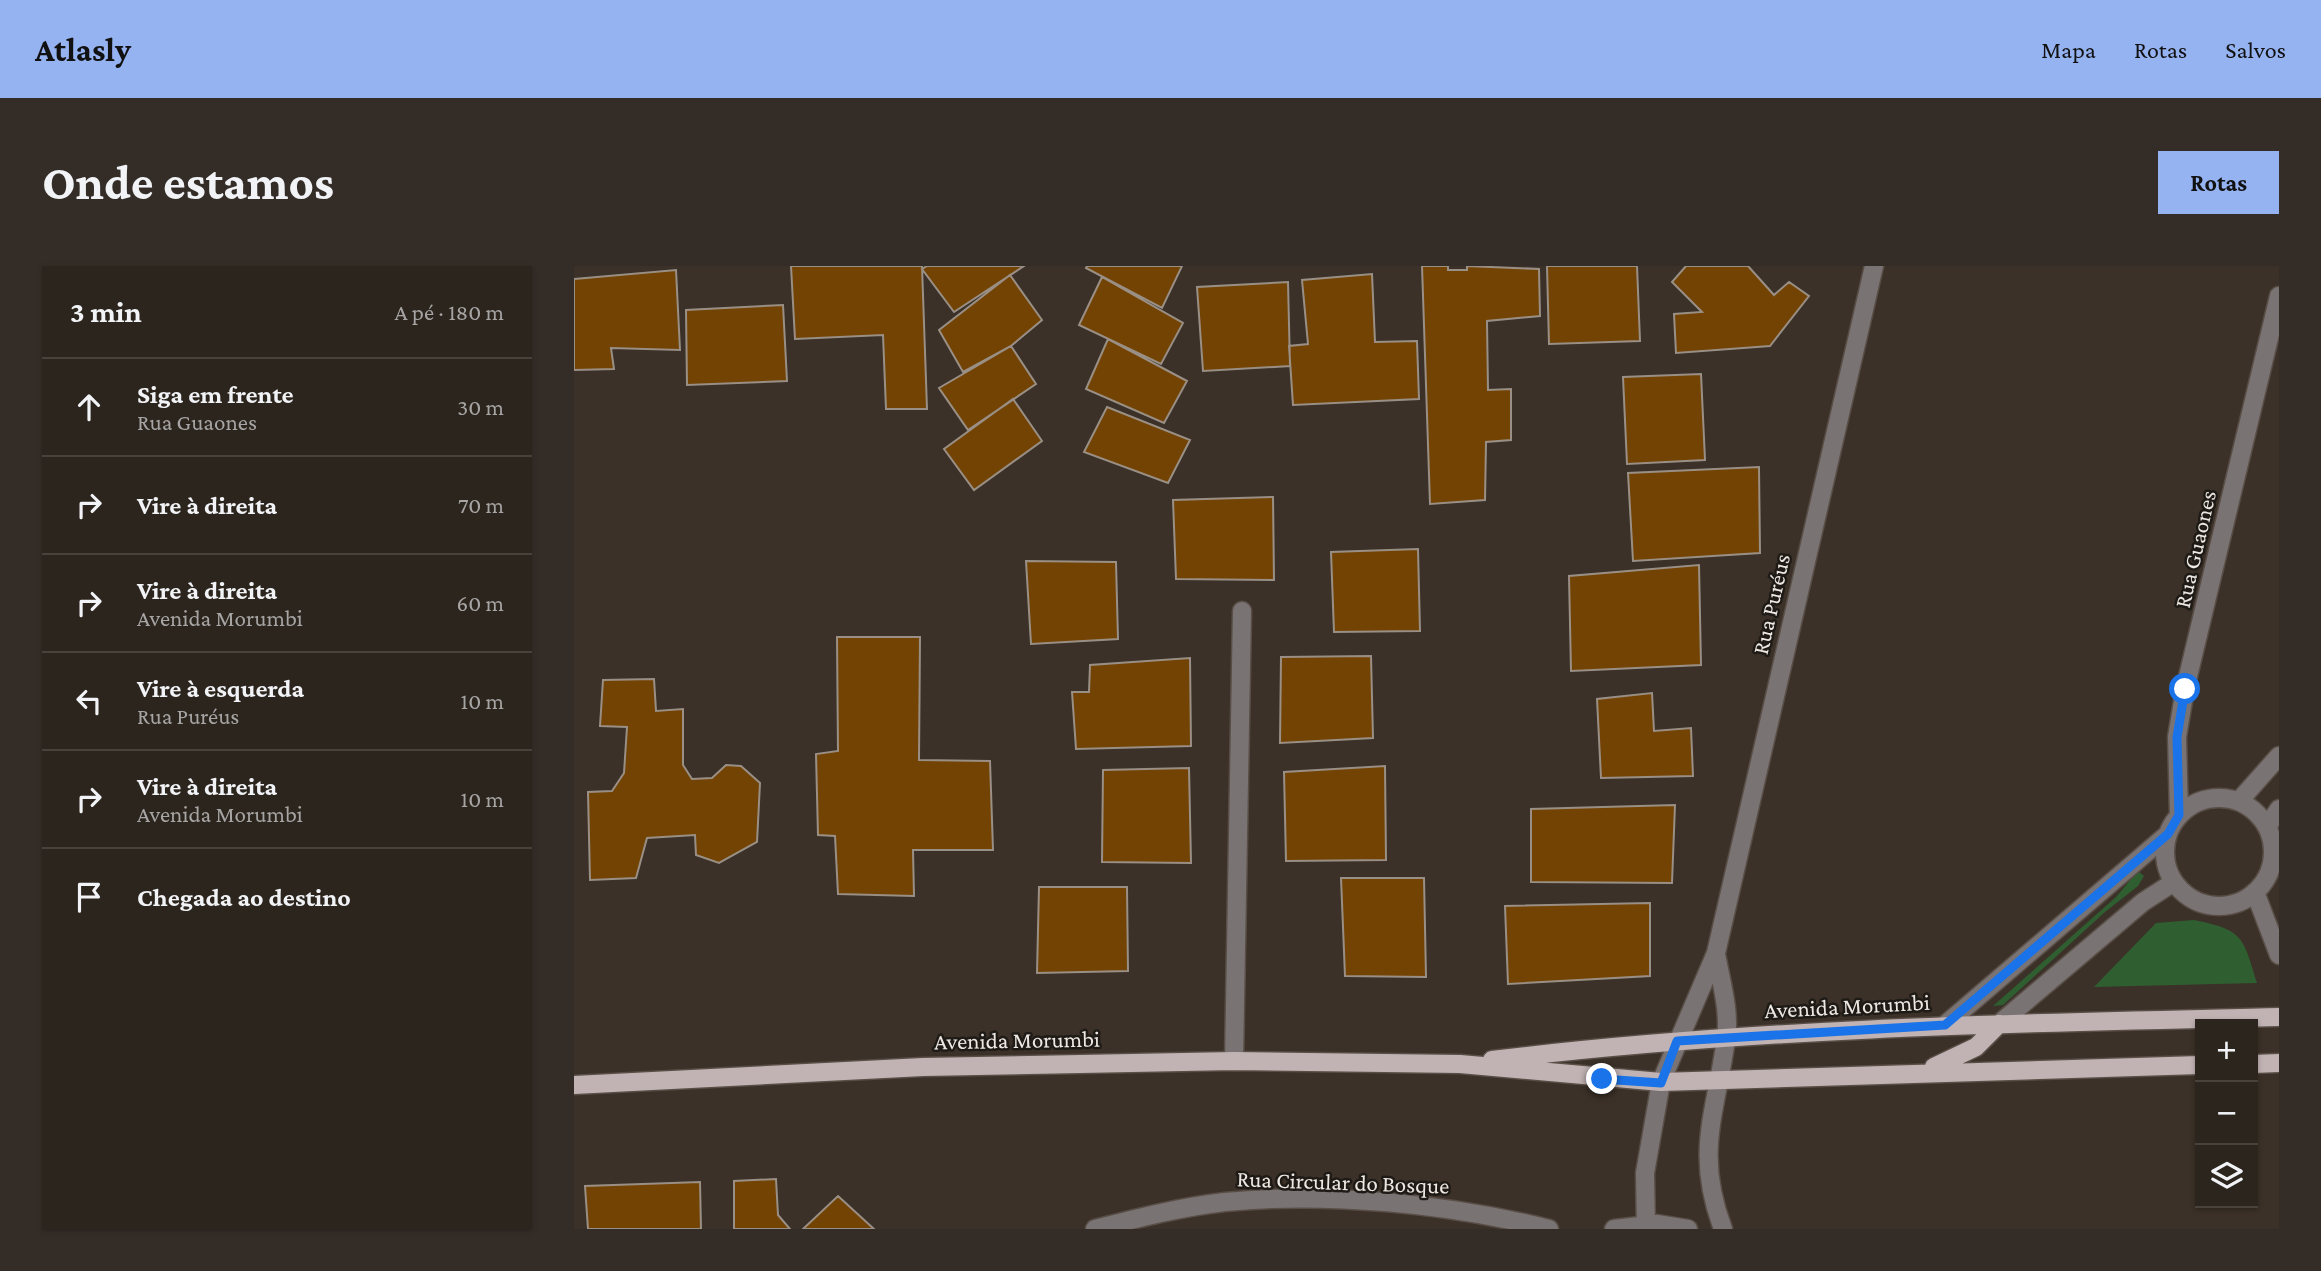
<!DOCTYPE html>
<html lang="pt">
<head>
<meta charset="utf-8">
<style>
	:root { --surface:#2c251e; --page:#342d27; --text:#f1f3f6; --muted:#a6a5a4; --line:#48423c; --accent:#95b2f1 }
	body { margin:0; font-family:"Crimson Pro",serif; background:var(--page); color:var(--text) }
	.controls { position:absolute; right:21px; bottom:21px; display:grid; overflow:hidden; border-radius:0px; box-shadow:0 2px 5px #0004 }
	.controls button { width:63px; height:63px; display:grid; place-items:center; padding:0; border:0; border-bottom:2px solid var(--line); background:var(--surface); color:var(--text); font:35px sans-serif }
	.stop { position:absolute; width:21px; height:21px; margin:-16px; border:5px solid #1a73e8; border-radius:50%; background:#fff }
	.stop.end { background:#1a73e8; border-color:#fff; box-shadow:0 2px 7px #0008 }
	.list { margin:0; padding:0; list-style:none }
	h2 { display:flex; justify-content:space-between; align-items:center; height:91px; margin:0; padding:0 28px; font-size:30px }
	h2 small { font-size:23px; font-weight:400; color:var(--muted) }
	.list li { display:grid; grid-template-columns:46px 1fr auto; gap:21px; align-items:center; box-sizing:border-box; height:98px; padding:0 28px; border-top:2px solid var(--line) }
	.list b { display:block; font-size:26px; white-space:nowrap }
	.list p { margin:0; font-size:23px; white-space:nowrap; color:var(--muted) }
	.list em { font-size:23px; font-style:normal; color:var(--muted) }
	.icon { flex:none; width:38px; height:38px; fill:none; stroke:currentColor; stroke-width:2; stroke-linecap:round; stroke-linejoin:round }
	.map { position:relative; flex:none; width:1705px; height:963px; overflow:hidden; border-radius:0px }
	header { display:flex; align-items:center; gap:42px; box-sizing:border-box; height:98px; padding:0 35px; background:var(--accent); color:#111 }
	header strong { font-size:33px }
	nav { display:flex; gap:38px; margin-inline-start:auto; font-size:24px }
	.intro { display:flex; align-items:center; justify-content:space-between; box-sizing:border-box; height:168px; padding:0 42px }
	h1 { margin:0; font-size:49px }
	.button { padding:18px 32px; border-radius:0px; background:var(--accent); color:#111; font-size:24px; font-weight:700 }
	main { display:flex; gap:42px; padding:0 42px }
	aside { flex:1; background:var(--surface); border-radius:0px; box-shadow:0 2px 5px #0004 }
	.map>svg:first-child { display:block }
	.green { fill:#2f5e31 }
	.building { fill:#734304; stroke:#9a8f84; stroke-width:2 }
	.lines { fill:none; stroke-linecap:round; stroke-linejoin:round }
	.minor-casing { stroke:#584e46; stroke-width:21 }
	.major-casing { stroke:#584e46; stroke-width:21 }
	.minor { stroke:#7a7374; stroke-width:18 }
	.major { stroke:#c1b2b3; stroke-width:18 }
	.route { stroke:#1a73e8; stroke-width:9 }
	.labels { text-anchor:middle; stroke-width:5; stroke-linejoin:round; paint-order:stroke }
	.street-label { font-size:23px; fill:#eee8e2; stroke:#1e1a16 }
</style>
</head>
<body>
<header>
<strong>Atlasly</strong>
<nav><a>Mapa</a><a>Rotas</a><a>Salvos</a></nav>
</header>
<div class="intro"><h1>Onde estamos</h1><a class="button">Rotas</a></div>
<main>
<aside>
<h2>3 min<small>A pé · 180 m</small></h2>
<ul class="list">
<li><svg class="icon" aria-label="ahead" viewBox="0 0 24 24"><path d="M12 20V5M6 11l6-6 6 6"/></svg><div><b>Siga em frente</b><p>Rua Guaones</p></div><em>30 m</em></li>
<li><svg class="icon" aria-label="right" viewBox="0 0 24 24"><path d="M7 20v-9h11M14 6l5 5-5 5"/></svg><div><b>Vire à direita</b></div><em>70 m</em></li>
<li><svg class="icon" aria-label="right" viewBox="0 0 24 24"><path d="M7 20v-9h11M14 6l5 5-5 5"/></svg><div><b>Vire à direita</b><p>Avenida Morumbi</p></div><em>60 m</em></li>
<li><svg class="icon" aria-label="left" viewBox="0 0 24 24"><path d="M17 20v-9H6M10 6l-5 5 5 5"/></svg><div><b>Vire à esquerda</b><p>Rua Puréus</p></div><em>10 m</em></li>
<li><svg class="icon" aria-label="right" viewBox="0 0 24 24"><path d="M7 20v-9h11M14 6l5 5-5 5"/></svg><div><b>Vire à direita</b><p>Avenida Morumbi</p></div><em>10 m</em></li>
<li><svg class="icon" aria-label="arrive" viewBox="0 0 24 24"><path d="M6 21V4h12l-3 4 3 4H6"/></svg><div><b>Chegada ao destino</b></div></li>
</ul>
</aside>
<div class="map">
<svg width="1705" height="963" viewBox="0 0 1705 963">
	<rect width="100%" height="100%" fill="#3b3128"/>
	<!-- green -->
	<path class="green" d="M1564,605L1570,610L1564,620L1531,646L1429,739L1419,740L1542,631Z
		M1620,654C1670,664 1669,671 1683,717L1520,721L1582,657Z"/>
	<!-- building -->
	<path class="building" d="M217,0H348L353,143H312L309,69L221,73Z
		M353,0H450L380,46L348,3Z
		M513,0H608L588,42L512,2Z
		M848,0H874V4H893V0L965,3L966,50L913,55L914,124L937,123V174L912,176L911,234L856,238Z
		M973,0H1063L1066,75L975,78Z
		M1112,0H1174L1200,29L1215,16L1235,30L1196,80L1102,87L1100,48L1128,46L1098,16Z
		M102,4L106,84L37,82L40,103L0,104V13Z
		M798,8L801,76L843,75L845,133L719,139L715,80L734,78L728,14Z
		M436,9L468,54L437,80L389,106L365,64Z
		M528,11L609,57L587,98L505,59Z
		M714,16L716,100L629,105L623,21Z
		M209,39L213,115L113,119L112,44Z
		M534,73L613,115L590,157L512,123Z
		M437,80L462,118L394,164L365,122Z
		M1127,108L1131,194L1053,198L1049,111Z
		M439,133L468,175L400,224L370,183Z
		M533,141L616,174L594,217L510,186Z
		M1185,201L1186,287L1059,295L1054,207Z
		M699,231L700,314L602,313L599,234Z
		M844,283L846,365L760,366L757,286Z
		M452,295L542,296L544,373L457,378Z
		M1125,299L1127,399L997,405L995,310Z
		M263,371H346L345,494L416,495L419,584H339L340,630L264,628L261,570L244,569L242,488L264,485Z
		M797,390L799,472L706,477L707,391Z
		M616,392L617,480L502,483L498,426H515L516,399Z
		M80,413L82,445L109,443V499L118,513L138,512L152,499L167,500L186,517L183,576L145,597L122,589L121,569L73,572L62,612L16,614L14,526L38,525L50,507L53,461L26,460L29,414Z
		M1078,427L1080,465L1117,462L1119,510L1027,512L1023,433Z
		M811,500L812,594L712,595L710,506Z
		M615,502L617,597L528,596L529,504Z
		M1101,539L1098,617L957,616V543Z
		M767,612H850L852,711L771,710Z
		M465,621H553L554,705L463,707Z
		M1076,637V710L934,718L931,640Z
		M202,913L204,949L216,963H160V915Z
		M126,916L127,963H14L11,920Z
		M264,930L300,963H229Z"/>
	<g class="lines">
		<!-- minor casing -->
		<g class="minor-casing">
			<path id="minor" d="M1591 586a54 54 0 1 1 108 0a54 54 0 1 1-108 0Z
				M1665,535L1705,490
				M1605,549L1603,471L1611,423L1705,30
				M1693,561L1705,543
				M1681,626L1705,689
				M1142,688C1147,716 1156,744 1152,773C1142,847 1120,887 1149,963
				M1425,758L1569,636L1600,616
				M1371,759L1594,568
				M660,795L668,345
				M521,963C564,952 607,941 651,936C753,926 876,938 975,963
				M1040,963L1083,958L1114,963
				M1072,963L1071,907L1087,816L1142,687L1300,0"/>
		</g>
		<!-- major casing -->
		<g class="major-casing">
			<path id="major" d="M918,794C1179,762 1442,757 1705,751
				M1679,798L1705,797
				M1360,801L1402,781L1425,758
				M0,819L349,801L660,795L886,798L1087,816L1626,799"/>
		</g>
		<!-- minor -->
		<use href="#minor" class="minor"/>
		<!-- major -->
		<use href="#major" class="major"/>
	</g>
	<g class="lines">
		<!-- route -->
		<path class="route" d="M1028,813L1087,817L1103,775L1371,759L1594,568L1605,549L1603,471L1611,423"/>
	</g>
	<g class="labels">
		<!-- street labels -->
		<g class="street-label">
			<text transform="translate(1621 283) rotate(-77)" y="8">Rua Guaones</text>
			<text transform="translate(1197 338) rotate(-77)" y="8">Rua Puréus</text>
			<text transform="translate(1273 740) rotate(-3)" y="8">Avenida Morumbi</text>
			<text transform="translate(443 774) rotate(-1)" y="8">Avenida Morumbi</text>
			<text transform="translate(769 916) rotate(2)" y="8">Rua Circular do Bosque</text>
		</g>
	</g>
</svg>
<div class="controls">
<button>+</button>
<button>−</button>
<button><svg class="icon" aria-label="layers" viewBox="0 0 24 24"><path d="M12 4l9 5-9 5-9-5zM3 14l9 5 9-5"/></svg></button>
</div>
<div class="stop" style="left:1611px;top:423px"></div>
<div class="stop end" style="left:1028px;top:813px"></div>
</div>
</main>
</body>
</html>
